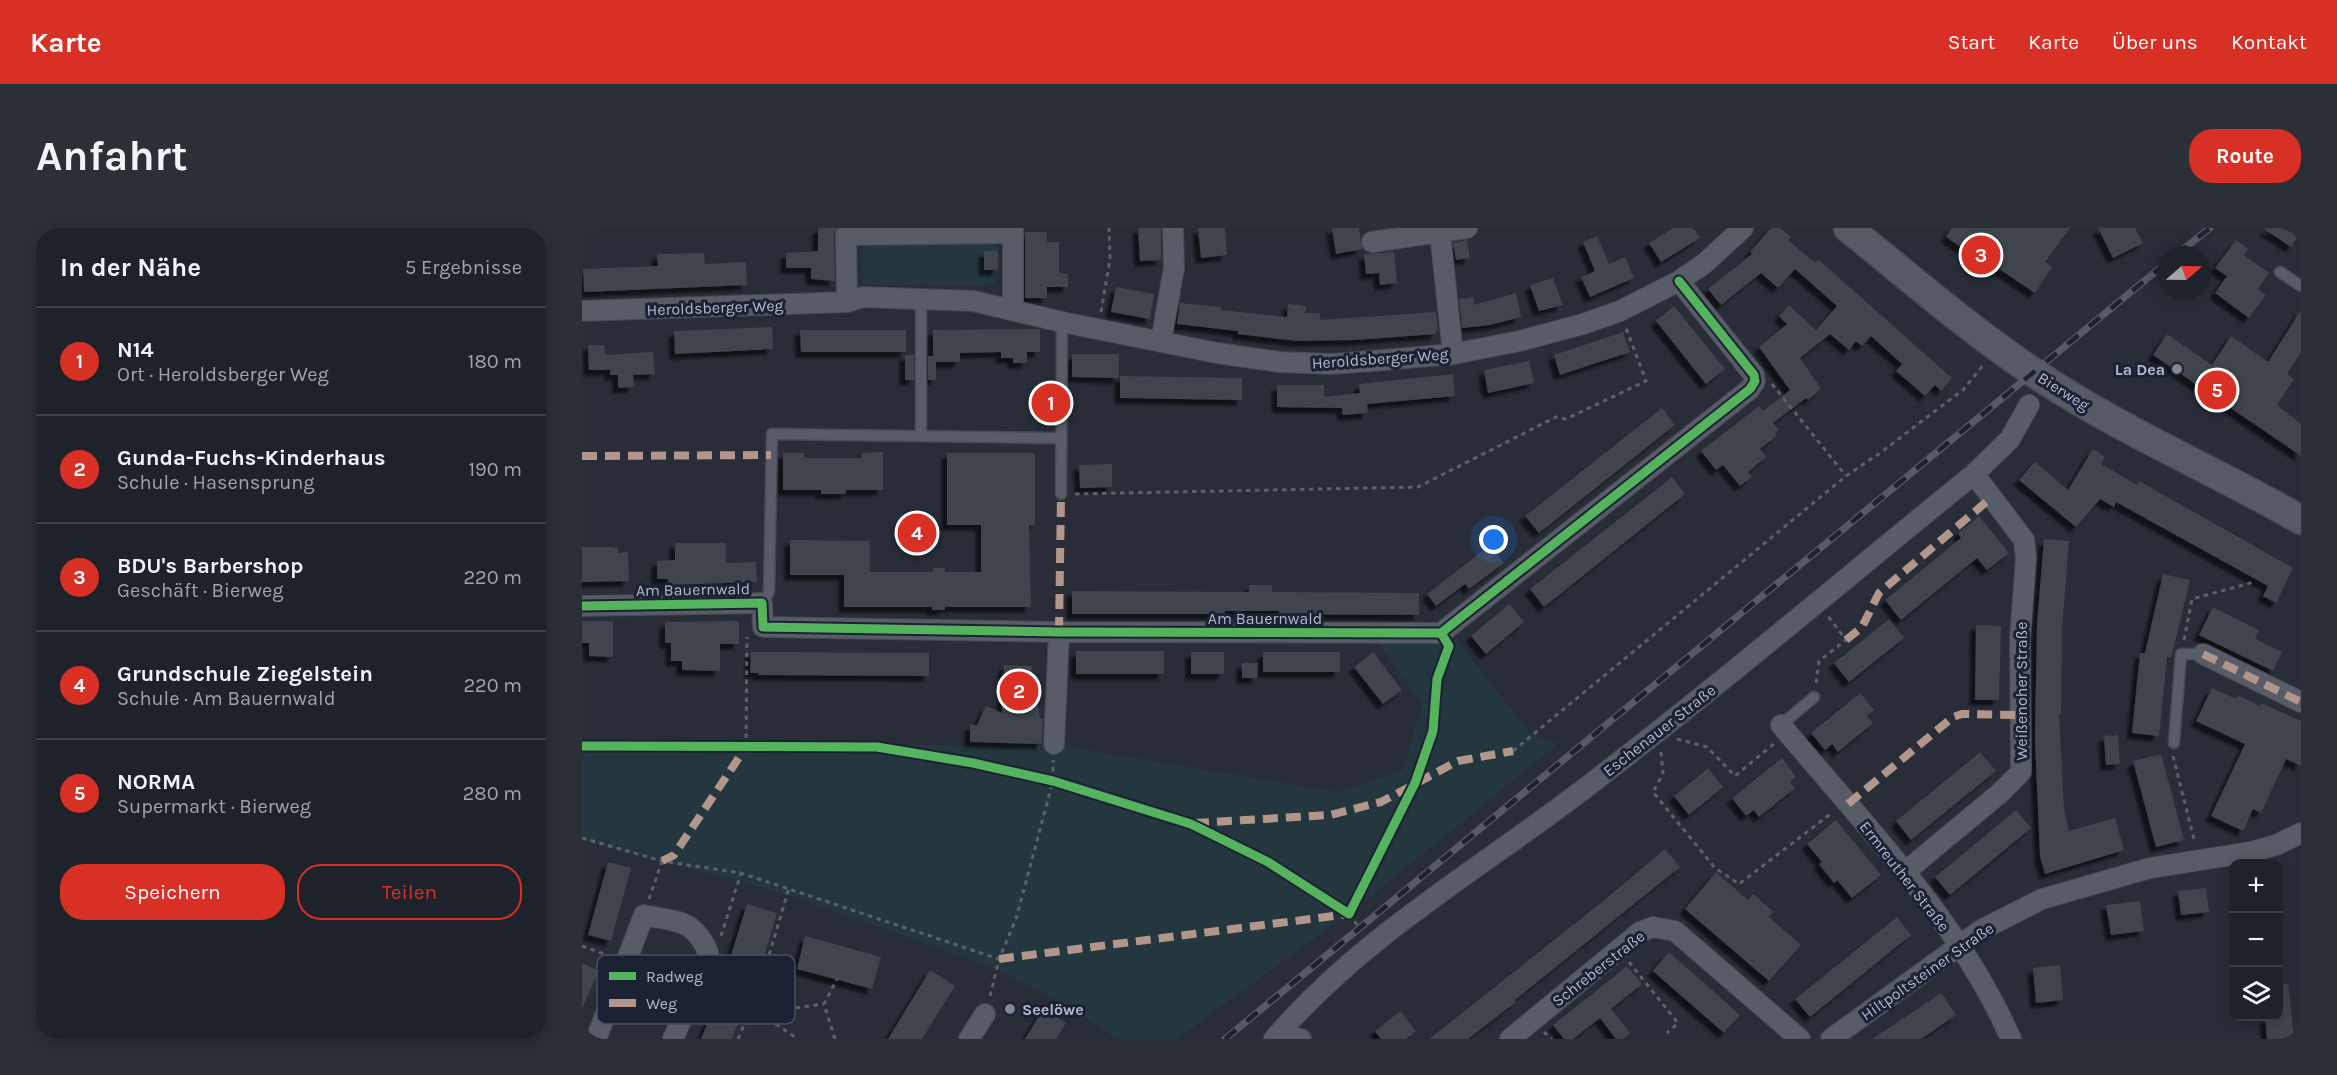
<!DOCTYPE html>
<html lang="de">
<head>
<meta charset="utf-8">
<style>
	:root { --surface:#1e222a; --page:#2b2f36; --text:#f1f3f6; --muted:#a1a4a8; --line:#3c3f47; --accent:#d93025 }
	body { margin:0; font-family:Karla,sans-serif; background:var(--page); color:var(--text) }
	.controls { position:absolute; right:18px; bottom:18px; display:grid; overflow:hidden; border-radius:12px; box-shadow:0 3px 15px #0003 }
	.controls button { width:54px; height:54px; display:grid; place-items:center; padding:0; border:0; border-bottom:2px solid var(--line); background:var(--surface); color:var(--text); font:30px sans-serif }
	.compass { position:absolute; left:1575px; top:18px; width:54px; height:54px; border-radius:50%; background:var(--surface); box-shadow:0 3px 15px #0003; rotate:70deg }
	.you { position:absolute; left:912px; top:312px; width:21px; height:21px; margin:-15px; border:4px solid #fff; border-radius:50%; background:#1a73e8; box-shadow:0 0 0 9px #1a73e833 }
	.badge { display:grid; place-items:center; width:39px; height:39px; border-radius:50%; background:var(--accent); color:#fff; font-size:20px; font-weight:700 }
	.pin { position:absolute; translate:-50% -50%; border:3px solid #fff; box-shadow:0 2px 6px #0006 }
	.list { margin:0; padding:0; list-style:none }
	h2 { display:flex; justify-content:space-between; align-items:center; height:78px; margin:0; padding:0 24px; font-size:26px }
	h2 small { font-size:20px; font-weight:400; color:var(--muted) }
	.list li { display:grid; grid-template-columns:39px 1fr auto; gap:18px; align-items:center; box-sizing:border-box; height:108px; padding:0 24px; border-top:2px solid var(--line) }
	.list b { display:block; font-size:22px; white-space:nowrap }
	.list p { margin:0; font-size:20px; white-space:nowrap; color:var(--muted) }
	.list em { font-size:20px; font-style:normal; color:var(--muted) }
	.actions { display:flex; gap:12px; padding:18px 24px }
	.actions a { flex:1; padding:14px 0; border:2px solid var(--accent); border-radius:24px; text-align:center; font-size:21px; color:var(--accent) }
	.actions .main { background:var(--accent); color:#fff }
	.icon { flex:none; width:33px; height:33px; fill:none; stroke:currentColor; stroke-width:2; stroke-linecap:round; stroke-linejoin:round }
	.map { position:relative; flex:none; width:1719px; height:811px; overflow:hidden; border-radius:24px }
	header { display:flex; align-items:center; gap:36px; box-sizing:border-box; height:84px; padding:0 30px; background:var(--accent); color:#fff }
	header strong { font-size:28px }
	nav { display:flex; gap:33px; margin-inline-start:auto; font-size:21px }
	.intro { display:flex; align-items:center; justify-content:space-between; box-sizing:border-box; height:144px; padding:0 36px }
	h1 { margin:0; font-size:42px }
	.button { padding:15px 27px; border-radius:24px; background:var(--accent); color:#fff; font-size:21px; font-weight:700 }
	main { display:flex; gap:36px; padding:0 36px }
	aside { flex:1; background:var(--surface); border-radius:24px; box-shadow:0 3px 15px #0003 }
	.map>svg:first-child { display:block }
	.green { fill:#24373f }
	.building { fill:#40444e; filter:url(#shadow) }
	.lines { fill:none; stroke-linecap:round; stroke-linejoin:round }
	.lane-casing { stroke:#454851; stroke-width:13 }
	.street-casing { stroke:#454851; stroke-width:22 }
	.secondary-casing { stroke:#454851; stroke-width:31 }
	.path { stroke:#5c6069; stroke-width:3; stroke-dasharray:4.5 4.5; stroke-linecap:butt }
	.lane { stroke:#585c66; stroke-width:10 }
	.street { stroke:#585c66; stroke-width:20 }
	.secondary { stroke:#575a64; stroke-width:28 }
	.rail-casing { stroke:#575a64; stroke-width:7 }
	.rail { stroke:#1b2233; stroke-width:4.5; stroke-dasharray:14; stroke-linecap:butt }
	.quiet { stroke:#b2968c; stroke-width:8; stroke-dasharray:15 8; stroke-linecap:butt }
	.cycleway-casing { stroke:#1b2233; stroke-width:13 }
	.cycleway { stroke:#56b35d; stroke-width:9 }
	.poi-dot { fill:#818797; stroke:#1b2233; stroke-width:2 }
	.labels { text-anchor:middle; stroke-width:6; stroke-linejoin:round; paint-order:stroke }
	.street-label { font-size:16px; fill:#b1b8ca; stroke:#1b2233 }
	.poi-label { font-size:16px; font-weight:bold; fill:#b1b8ca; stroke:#1b2233; text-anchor:end }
	.key { fill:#1b2233; stroke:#484f60; stroke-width:1.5 }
	.key-label { font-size:16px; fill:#b1b8ca }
</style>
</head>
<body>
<header>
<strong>Karte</strong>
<nav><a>Start</a><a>Karte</a><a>Über uns</a><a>Kontakt</a></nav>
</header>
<div class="intro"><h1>Anfahrt</h1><a class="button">Route</a></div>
<main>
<aside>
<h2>In der Nähe<small>5 Ergebnisse</small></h2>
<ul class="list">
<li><span class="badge">1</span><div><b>N14</b><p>Ort · Heroldsberger Weg</p></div><em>180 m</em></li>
<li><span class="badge">2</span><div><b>Gunda-Fuchs-Kinderhaus</b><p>Schule · Hasensprung</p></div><em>190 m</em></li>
<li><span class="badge">3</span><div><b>BDU's Barbershop</b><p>Geschäft · Bierweg</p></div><em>220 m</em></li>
<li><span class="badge">4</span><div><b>Grundschule Ziegelstein</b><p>Schule · Am Bauernwald</p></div><em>220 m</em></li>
<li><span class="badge">5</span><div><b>NORMA</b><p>Supermarkt · Bierweg</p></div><em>280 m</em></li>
</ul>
<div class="actions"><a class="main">Speichern</a><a>Teilen</a></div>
</aside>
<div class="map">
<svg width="1719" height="811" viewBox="0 0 1719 811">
	<defs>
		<filter id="shadow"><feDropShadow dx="-5.5" dy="5.5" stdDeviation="1.5" flood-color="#0009"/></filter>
	</defs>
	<rect width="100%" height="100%" fill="#282d38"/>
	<!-- green -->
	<path class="green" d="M416,15V23H403V46H415L413,55L405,58L279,57L280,17Z
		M876,413L949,506L977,515L783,673L595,811H535L481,775L407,738L197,664L0,613V514L483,518L757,564L821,542L840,477L797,414Z"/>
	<!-- building -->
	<path class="building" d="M236,0H255L252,7L253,53L229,51V40H204V25L236,23Z
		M556,0H579V32L558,33Z
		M616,0H643L645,27L619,30Z
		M750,0H777L780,21L754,26Z
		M1091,0H1111L1118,10L1079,34L1067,15Z
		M1189,0H1198L1209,9L1206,12L1233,35L1236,31L1370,150L1359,163L1353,157L1343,168L1314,143L1320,136L1289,108L1280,118L1274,113L1267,122L1248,106L1218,130L1239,161L1226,172L1224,170L1191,195L1197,202L1193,205L1194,208L1178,221L1184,229L1166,244L1170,249L1158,258L1141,237L1134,242L1119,223L1177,178L1181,183L1208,162L1177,119L1205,96L1197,88L1207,77L1234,102L1255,78L1213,41L1196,60L1179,45L1139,77L1126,61L1170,26L1168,24Z
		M1370,0H1488L1463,34L1470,39L1453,65L1417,41L1415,44L1364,9Z
		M1516,0H1553L1561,15L1531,30Z
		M1681,0H1719V4L1709,19Z
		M443,4H465V14H477V45L486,46V59H465V70H443Z
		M1015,8L1027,36L1043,29L1052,50L1008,69L999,49L1013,43L1001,14Z
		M885,12L888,30L874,32L871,15Z
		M1654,12L1666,21L1662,27L1687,45L1676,61L1684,67L1667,90L1633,65L1645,48L1633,40Z
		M402,23H416V42H402Z
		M812,24L815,55L798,57L797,45L784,46L782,26Z
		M122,25L123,36L164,34L165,57L2,64L1,41L76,38L75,26Z
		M971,50L981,77L957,83L948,57Z
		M534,59L572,66L568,91L529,84Z
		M934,65L939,89L908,97L880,100L877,71L891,69L892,77Z
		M598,75L639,79V82L705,89L706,76L724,78L723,85H738V92L854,84L856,103H854V106L773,112L715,113L656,106V103L595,96Z
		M1092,78L1143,141L1124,156L1074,93Z
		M1719,82V124L1705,146L1712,151L1695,177L1719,196V228L1571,127L1585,106L1630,137L1649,108L1686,134Z
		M190,99L191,121L93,126L92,103Z
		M458,101V124H445V135H431V130H419V124L378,125V134H354V152H346V128H351V102Z
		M218,102H324V124H219Z
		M1041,104L1048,124L978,147L972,127Z
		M6,117H22L23,127L71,124L73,146L51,147L52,159L36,160V147H28V142H7Z
		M490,126H537V150L490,149Z
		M323,127H332V152H323Z
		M947,133L952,155L906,165L902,142Z
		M871,146L873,168L785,176L786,185L761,187L760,180L695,179V157H742V169L778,165L777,156Z
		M538,148L660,150V172L538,170Z
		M1080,180L1093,197L957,305L943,288Z
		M1511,221L1523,229L1519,236L1555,257L1557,253L1711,340L1694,375L1681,368L1686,358L1534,274L1532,279L1518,271L1494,299L1437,252L1453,234L1486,262Z
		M301,224V262H264V266H239V262H201V225H222V230H280V225Z
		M365,225H453V297H447L449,379H363V382H350V379H262V347H208V312L288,313V344H350L351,340H363V344H399V297H365Z
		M530,236V259L498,260L497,237Z
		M1090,249L1103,266L962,379L948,361Z
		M1397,288L1427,325L1405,342L1395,330L1319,392L1303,372L1379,310L1376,305Z
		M1462,311L1487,313L1480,402L1479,486H1477L1482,580L1487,603L1533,590L1542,622L1463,646L1458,628L1453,511L1455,397Z
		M93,315H144V335L174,334L175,354L86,357V351H75V333L93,332Z
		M908,317L922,335L887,361L883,356L854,378L845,366Z
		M0,319H29L36,320V325L46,324L47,353L0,354Z
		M1581,346L1608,352L1589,430L1585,429L1577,508L1550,505L1558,425H1563Z
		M667,357H690V364L837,365V387L697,386V383H643V386H490V363L667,364Z
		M927,376L942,394L904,426L889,408Z
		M1631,379L1677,402L1673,411L1700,424L1691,443L1617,407Z
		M1307,391L1322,410L1267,454L1252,435Z
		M0,393H31V429L7,428V415H0Z
		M157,393V416H138V443L100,442V433H89V415H83V394Z
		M1394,397L1419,398L1417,472H1393Z
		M494,423H582V446H494Z
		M169,424L347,425V448L176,447V445H168Z
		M609,424H642V446H609Z
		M681,424H758V444H681Z
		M791,424L820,462L801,476L772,439Z
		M660,435H676L675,450H660Z
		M422,437L450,438L449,458L453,459L458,490L461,491L460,516L388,514V497H395L404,478L420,485Z
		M1630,460L1654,471L1656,467L1678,478L1679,475L1719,493V538L1704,531L1679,585L1671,581L1661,603L1629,588L1663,516L1614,493Z
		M1278,465L1292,482L1285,488L1291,495L1256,524L1250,516L1243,522L1229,505Z
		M1536,507L1538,536L1524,537L1522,508Z
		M1398,524L1414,543L1329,612L1314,593Z
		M1579,526L1602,612L1574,619L1551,533Z
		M1200,530L1214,549L1208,554L1213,560L1177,589L1172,582L1164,588L1150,570Z
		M1126,540L1141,559L1107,587L1092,568Z
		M1434,582L1449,600L1368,667L1353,649Z
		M1254,592L1299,647L1270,670L1255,652L1252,655L1237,636L1240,634L1225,616Z
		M1083,621L1098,639L933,772L934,774L886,811H847L1020,674Z
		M26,634L49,640L29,713L6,707Z
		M1134,644L1166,672L1171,666L1192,684L1187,689L1219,717L1187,753L1103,681Z
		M1624,660L1627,684L1599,687L1596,663Z
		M1558,673L1562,703L1529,707L1524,677Z
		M165,676L195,685L173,759L142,750Z
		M1315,689L1329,707L1228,789L1213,771Z
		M223,708L299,729L290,761L215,741Z
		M1087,724L1158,787L1142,805L1071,743Z
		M0,735L17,743L0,780Z
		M1478,737L1481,772L1454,775L1451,740Z
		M1045,738L1060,756L1029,781L1048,805L1041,811H1034L1018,790L991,811H982L971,797Z
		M348,742L373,758L340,811H306Z
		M1706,756L1712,811H1685L1683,789H1696V757Z
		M1359,765L1374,787L1339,811H1290Z
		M461,781L484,795L474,811H443Z
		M818,783L834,803L824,811H799L793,803Z
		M130,784L156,795L150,811H119Z"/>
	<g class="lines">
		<!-- lane casing -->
		<g class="lane-casing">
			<path id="lane" d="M1698,44L1719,58
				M339,72V207
				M479,266L480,94
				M180,375L187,364L190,206L479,210
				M1199,497L1232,469
				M1592,515L1599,426H1621"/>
		</g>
		<!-- street casing -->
		<g class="street-casing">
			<path id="street" d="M431,0V82
				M858,4L871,126
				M790,14L885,0
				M265,74L264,7L431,5
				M0,83L265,74L281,69L391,73L480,94L635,125L697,134L750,136L802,132L871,126L938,113L1001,96L1038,83L1097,53L1123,35L1161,0
				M579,113L592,40L591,0
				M0,378L180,375L181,399L477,404L859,405L1168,161L1173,153L1172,147L1097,53
				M1621,426L1719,474
				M1199,497C1281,596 1377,692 1429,811
				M472,516L477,404
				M1323,644L1418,565L1439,544L1438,411L1444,330L1442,312L1392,246
				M696,806L719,811
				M14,811L62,687C94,694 111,690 126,724L114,758L91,811
				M387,811L403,786
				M692,811C778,710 893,644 998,564C1132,462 1261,352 1392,246L1428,211L1447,177
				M928,811L1058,704L1071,699L1093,703L1218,811
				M1249,811L1399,702L1460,671L1568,640L1669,624L1694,617L1719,605"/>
		</g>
		<!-- secondary casing -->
		<g class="secondary-casing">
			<path id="secondary" d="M1266,0C1330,51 1391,105 1460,150C1542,204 1634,243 1719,292"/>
		</g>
		<!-- path -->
		<path class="path" d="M519,84L528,31L527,0
			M1190,156L1264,248
			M493,266L836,259L974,189L984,191L1064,153L1044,100
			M1602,412L1610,371L1672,354
			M1234,455L1237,433L1264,412L1246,388
			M1095,511L1125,519L1153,548L1193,515
			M164,519L165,409
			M931,523L1264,248L1298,225L1382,161L1402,136
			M1079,524L1081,546L1071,564L1133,640L1157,656L1251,584
			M1591,528L1613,615
			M0,610L80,633L159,645L417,731
			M67,671L80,633
			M767,686L779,702
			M139,708L159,645
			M0,718L28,728
			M1047,734L1096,795L1085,805
			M129,765L177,785L216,811
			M408,768L417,731L434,691L471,553V532
			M178,785L242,776
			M962,804L970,811
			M156,811L177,761L207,660
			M253,811L242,776L255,751"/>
		<!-- lane -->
		<use href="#lane" class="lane"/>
		<!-- street -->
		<use href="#street" class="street"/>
		<!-- secondary -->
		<use href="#secondary" class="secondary"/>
		<!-- rail casing -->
		<g class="rail-casing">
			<path id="rail" d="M1594,27L1628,0
				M643,811L1584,35"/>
		</g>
		<!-- rail -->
		<use href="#rail" class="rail"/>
		<!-- quiet -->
		<path class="quiet" d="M0,228L189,227
			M477,404L479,266
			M1264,412L1280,399L1297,365L1410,269
			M1621,426L1719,474
			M1266,576L1371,489L1380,486L1438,487
			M612,595L748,587L799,574L876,533L931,523
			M80,633L92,627L164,519
			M417,731L767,686"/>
		<!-- cycleway casing -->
		<g class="cycleway-casing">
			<path id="cycleway" d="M0,378L180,375L181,399L477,404L859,405L1168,161L1173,153L1172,147L1097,53
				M0,518L295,519L391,535L471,553L609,596L686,634L767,686L833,555L851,503L855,451L867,418L859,405"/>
		</g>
		<!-- cycleway -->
		<use href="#cycleway" class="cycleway"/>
	</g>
	<!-- markers -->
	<g class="poi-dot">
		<circle cx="1595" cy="141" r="6"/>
		<circle cx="428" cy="781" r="6"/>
	</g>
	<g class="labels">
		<!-- street labels -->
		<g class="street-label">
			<text transform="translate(133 79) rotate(-2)" y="6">Heroldsberger Weg</text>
			<text transform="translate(798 130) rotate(-4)" y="6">Heroldsberger Weg</text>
			<text transform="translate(1482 163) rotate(32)" y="6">Bierweg</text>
			<text transform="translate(111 361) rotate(-1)" y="6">Am Bauernwald</text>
			<text x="683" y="396">Am Bauernwald</text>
			<text transform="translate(1439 463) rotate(-90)" y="6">Weißenoher Straße</text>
			<text transform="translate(1077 502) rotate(-38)" y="6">Eschenauer Straße</text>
			<text transform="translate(1323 648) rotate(52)" y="6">Ermreuther Straße</text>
			<text transform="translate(1016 740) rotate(-38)" y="6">Schreberstraße</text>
			<text transform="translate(1345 743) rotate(-35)" y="6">Hiltpoltsteiner Straße</text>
		</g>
		<!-- poi labels -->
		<g class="poi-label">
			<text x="1583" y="147">La Dea</text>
			<text x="440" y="787" text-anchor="start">Seelöwe</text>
		</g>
	</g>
	<!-- legend -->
	<rect x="15" y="727" width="198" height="69" rx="9" class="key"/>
	<rect x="27" y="744" width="27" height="8" fill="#56b35d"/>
	<rect x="27" y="771" width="27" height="8" fill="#b2968c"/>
	<g class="key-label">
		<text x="64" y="754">Radweg</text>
		<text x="64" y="781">Weg</text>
	</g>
</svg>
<div class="controls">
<button>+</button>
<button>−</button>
<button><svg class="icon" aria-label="layers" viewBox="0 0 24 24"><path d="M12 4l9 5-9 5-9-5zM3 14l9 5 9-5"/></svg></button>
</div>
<svg class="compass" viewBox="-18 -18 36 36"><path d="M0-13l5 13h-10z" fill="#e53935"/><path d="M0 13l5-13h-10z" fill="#a1a4a8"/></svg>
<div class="you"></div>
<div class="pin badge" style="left:469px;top:175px">1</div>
<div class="pin badge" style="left:437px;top:463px">2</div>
<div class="pin badge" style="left:1399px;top:27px">3</div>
<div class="pin badge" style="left:335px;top:305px">4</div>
<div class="pin badge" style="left:1635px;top:162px">5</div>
</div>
</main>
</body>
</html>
